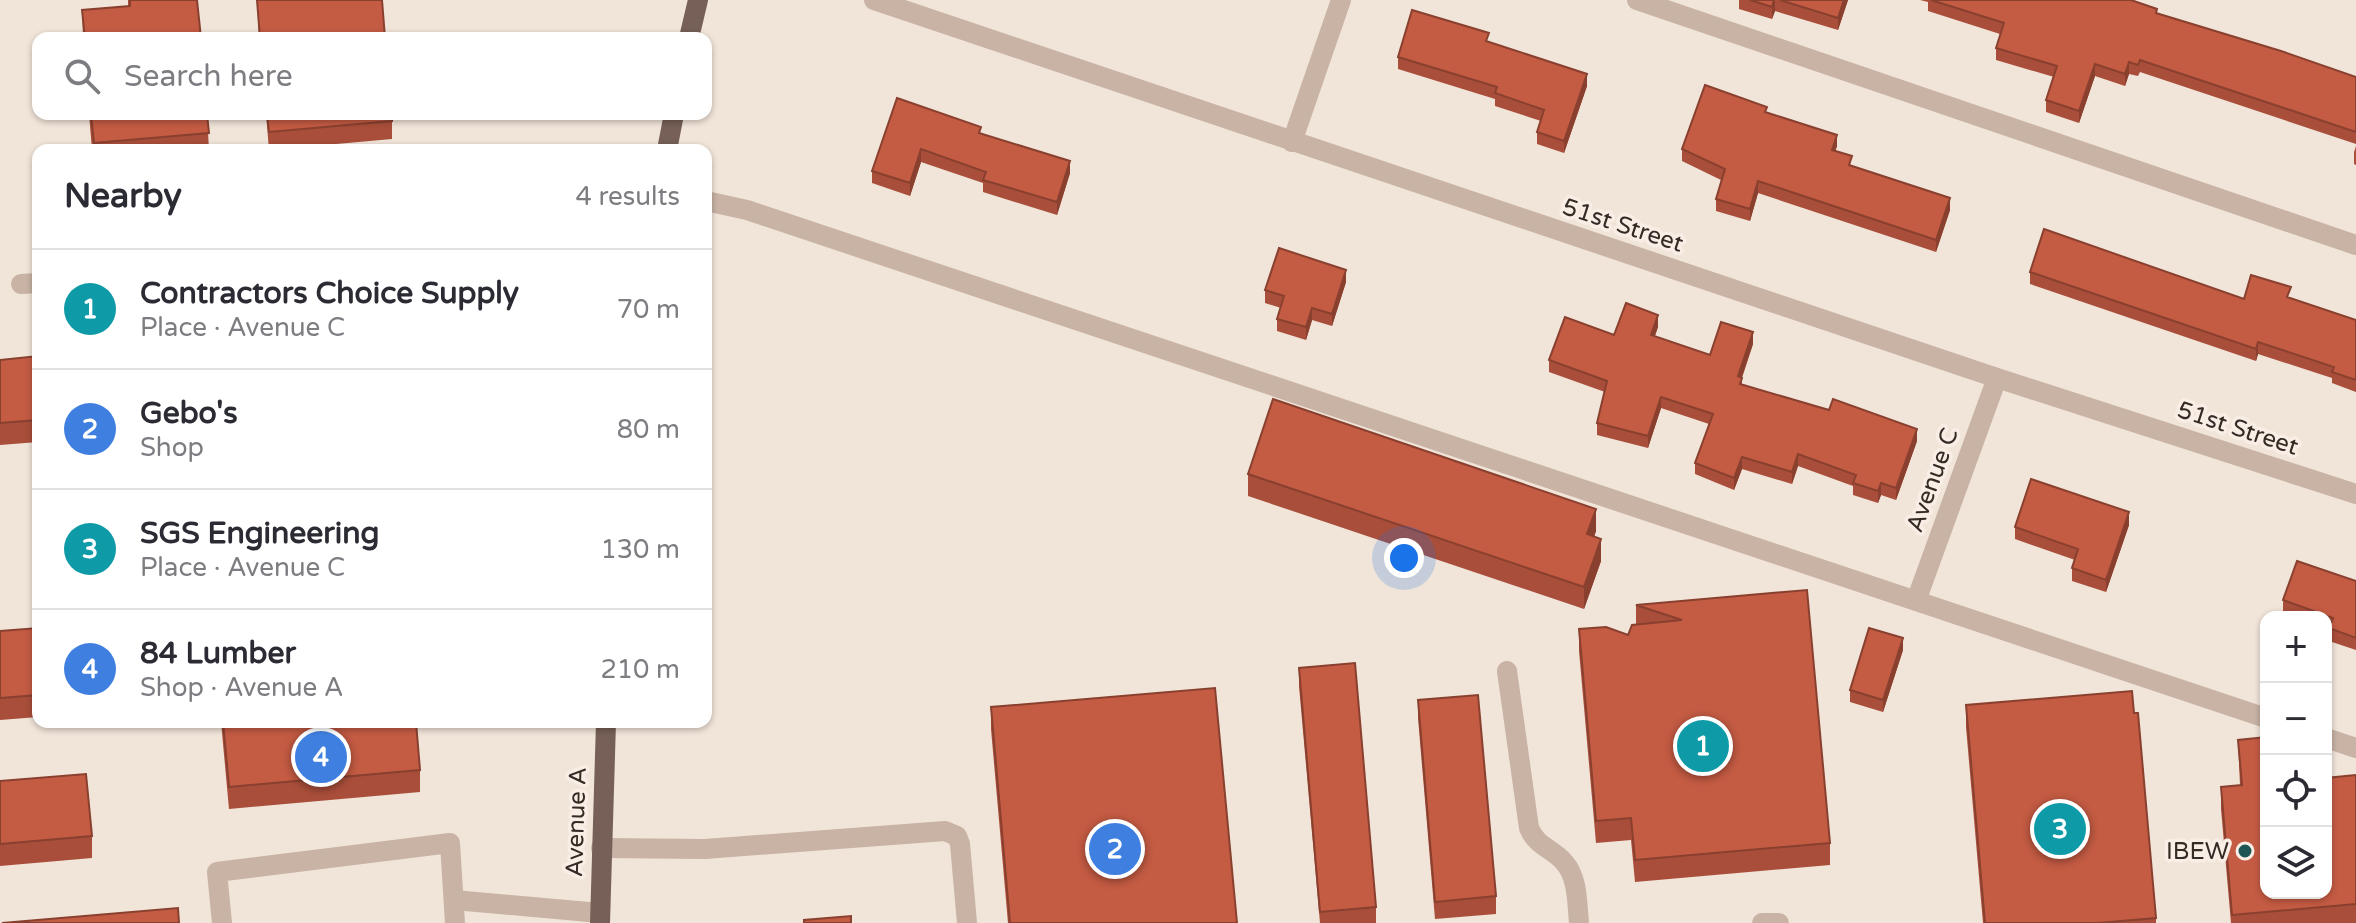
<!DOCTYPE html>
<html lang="en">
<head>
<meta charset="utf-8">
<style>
	:root { --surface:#fff; --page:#f2f2f3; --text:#2b2b33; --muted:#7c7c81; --line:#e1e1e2; --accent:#d93025 }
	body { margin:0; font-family:"Varela Round",sans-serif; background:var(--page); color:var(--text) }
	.controls { position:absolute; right:24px; bottom:24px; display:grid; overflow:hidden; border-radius:16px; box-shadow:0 2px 6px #0004 }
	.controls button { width:72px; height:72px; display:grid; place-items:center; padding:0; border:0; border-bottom:2px solid var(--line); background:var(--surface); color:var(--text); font:40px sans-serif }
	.you { position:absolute; left:1404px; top:558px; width:28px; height:28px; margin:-20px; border:6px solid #fff; border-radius:50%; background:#1a73e8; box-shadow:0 0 0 12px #1a73e833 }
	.badge { display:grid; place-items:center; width:52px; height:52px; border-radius:50%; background:var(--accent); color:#fff; font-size:26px; font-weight:700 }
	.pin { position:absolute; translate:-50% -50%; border:4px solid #fff; box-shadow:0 2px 8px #0006 }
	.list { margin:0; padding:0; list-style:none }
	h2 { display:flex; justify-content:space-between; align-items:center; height:104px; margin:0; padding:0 32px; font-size:34px }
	h2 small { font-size:26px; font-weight:400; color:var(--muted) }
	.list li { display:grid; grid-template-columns:52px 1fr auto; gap:24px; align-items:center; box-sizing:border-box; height:120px; padding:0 32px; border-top:2px solid var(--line) }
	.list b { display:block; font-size:30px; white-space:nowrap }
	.list p { margin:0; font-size:26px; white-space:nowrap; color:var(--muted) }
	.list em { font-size:26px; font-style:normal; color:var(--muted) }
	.icon { flex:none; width:44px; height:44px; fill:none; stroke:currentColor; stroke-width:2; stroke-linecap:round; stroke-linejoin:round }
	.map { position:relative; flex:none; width:2356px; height:923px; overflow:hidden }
	.search { position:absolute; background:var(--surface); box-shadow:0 2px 6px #0004; left:32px; top:32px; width:680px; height:88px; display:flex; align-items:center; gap:20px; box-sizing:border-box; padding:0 28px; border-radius:16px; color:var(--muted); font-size:30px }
	.panel { position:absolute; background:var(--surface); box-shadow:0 2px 6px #0004; left:32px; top:144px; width:680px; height:584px; border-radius:16px }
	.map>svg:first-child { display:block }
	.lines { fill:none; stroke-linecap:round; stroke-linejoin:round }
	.minor { stroke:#c8b3a5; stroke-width:20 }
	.major { stroke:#766057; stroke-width:20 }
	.wall { fill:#a94e3a }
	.shaded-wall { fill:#89402f }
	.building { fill:#c45b43; stroke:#89402f; stroke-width:2 }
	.poi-dot { fill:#1d5555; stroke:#f9eee5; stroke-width:3 }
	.labels { text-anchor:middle; stroke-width:7; stroke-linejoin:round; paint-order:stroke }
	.street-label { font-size:24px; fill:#342a26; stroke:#f9eee5 }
	.poi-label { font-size:24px; fill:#342a26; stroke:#f9eee5; text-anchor:end }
</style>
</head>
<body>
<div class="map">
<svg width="2356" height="923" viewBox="0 0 2356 923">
	<rect width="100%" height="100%" fill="#f1e4d9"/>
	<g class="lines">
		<!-- minor -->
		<path class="minor" d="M874,0L1997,378L2356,494
			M1637,0L2356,245
			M1292,142L1341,0
			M706,201L747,210L2266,718
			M21,284L38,283
			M1916,601L1997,378
			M1507,671L1529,828C1537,847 1552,848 1564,862C1578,877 1577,903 1579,923
			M2326,738L2356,748
			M601,848L705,849L945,831L957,836L960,844L967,923
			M454,900L600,913
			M222,923L217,872L450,843L455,923
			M1762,923H1779"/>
		<!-- major -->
		<path class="major" d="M689,38L698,0
			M667,150L674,114
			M600,923L606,722"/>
	</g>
	<!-- wall -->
	<path class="wall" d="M128,0H197L201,38H83L82,10L128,6Z
		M257,0L385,38H259Z
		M1739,0H1848L1838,30L1775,11L1772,19L1739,9Z
		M1920,0H2131L2157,13L2356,77V144L2140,72L2138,76L2129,74L2125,86L2095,76L2079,123L2046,112V100L2054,77L1996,60V48L2000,34L1928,11V2Z
		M1489,42L1587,86L1564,153L1537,144V132L1541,121L1495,106V99L1398,69V57Z
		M897,98L981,133L1070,173L1057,215L983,192V183L921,162L910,196L872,183V171Z
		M1767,113L1837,146L1835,151L1852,166L1950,210L1936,252L1758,193L1750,221L1716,211V199L1721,180L1682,161V149Z
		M89,114H207L209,150H92Z
		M266,114H392V139L269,150Z
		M2356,146V165L2354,164V152Z
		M2030,272L2244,299L2290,298L2356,320V392L2332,383V378L2258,354L2256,361L2030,284Z
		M1346,282L1332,326L1312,320L1306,340L1277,331V319L1281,308L1265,303V290Z
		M1658,327L1655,336L1710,355L1753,344L1742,378V384L1917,441L1896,500L1881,495L1878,503L1853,495V486L1798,466L1792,484L1742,469L1734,490L1695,474V463L1709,424L1661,408L1648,448L1597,435V423L1605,392L1549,372V360L1614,335Z
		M38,356V442L0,445V360Z
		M1248,474L1596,531L1594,537L1601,561L1584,609L1248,496Z
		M2129,525L2106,592L2072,581V568L2075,560L2015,539V527Z
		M2356,581V650L2329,641V629L2326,628V617H2296L2283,612V600Z
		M1807,590L1830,843V865L1635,882L1631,840L1596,843L1579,651V629L1628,635L1636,624V605Z
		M38,628V717L0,720V631Z
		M1903,650L1883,712L1850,702V690Z
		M1299,668L1376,907V923H1320L1299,686Z
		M1418,700L1496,896V914L1435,919L1418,718Z
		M1966,705L2156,918V923H1983L1966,727Z
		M991,707L1237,923H1008L991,729Z
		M221,722H416L420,770V792L229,809Z
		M2238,740L2266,893L2356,775V923H2231L2221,809V787L2240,785Z
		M0,781L92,836V858L0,866Z"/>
	<!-- shaded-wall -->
	<path class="shaded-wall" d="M1775,0V11L1772,19V7Z
		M1844,0H1848L1838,30V18Z
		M2129,62V74L2125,86V74Z
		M2095,64V76L2079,123V111Z
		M1587,74V86L1564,153V141Z
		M1837,135V146L1832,162V150Z
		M921,149V162L910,196V183Z
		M1070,161V173L1057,215V202Z
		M1758,181V193L1750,221V209Z
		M1950,198V210L1936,252V240Z
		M1346,270V282L1332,326V314Z
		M1312,308V320L1306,340V327Z
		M1658,315V327L1651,346V335Z
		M1753,332V344L1738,388V376Z
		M2258,342V354L2256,361V349Z
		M1661,397V408L1648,448V436Z
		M1917,429V441L1896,500V488Z
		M1798,454V466L1792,484V472Z
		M1742,457V469L1734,490V478Z
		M1881,483V495L1878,503V491Z
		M1596,509V531L1587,556V534Z
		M2129,512V525L2106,592V580Z
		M1601,539V561L1584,609V587Z
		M1903,638V650L1883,712V700Z"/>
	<!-- building -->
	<path class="building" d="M130,0H197L201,38H85L82,10L130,6Z
		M257,0H382L385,38H260Z
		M1750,0H1774L1772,7Z
		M1780,0H1844L1838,18Z
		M1931,0H2131L2157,9L2156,13L2281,51L2356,77V132L2140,60L2138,65L2129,62L2125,74L2095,64L2079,111L2046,100L2057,66L1996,48L2004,23Z
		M1412,10L1489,33L1486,41L1587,74L1564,141L1537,132L1544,110L1495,93L1497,87L1398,57Z
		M1705,85L1767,107L1765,112L1837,135L1832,150L1852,156L1849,165L1950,198L1936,240L1758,181L1750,209L1716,199L1725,169L1682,149Z
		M897,98L981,127L979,133L1070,161L1057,202L983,180L986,172L921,149L910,183L872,171Z
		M91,114H207L209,133L94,143Z
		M267,114H392V121L269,132Z
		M2044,229L2244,299L2251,275L2291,287L2287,297L2356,320V380L2332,372L2334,367L2258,342L2256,349L2030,272Z
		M1279,248L1346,270L1332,314L1312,308L1306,327L1277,319L1284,296L1265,290Z
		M1626,303L1658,315L1651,335L1710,355L1721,322L1753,332L1738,376L1742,378L1740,384L1829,410L1833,399L1917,429L1896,488L1881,483L1878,491L1853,483L1856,475L1798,454L1792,472L1742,457L1734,478L1695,463L1713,414L1661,397L1648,436L1597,423L1607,381L1549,360L1565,317L1614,335Z
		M38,356V420L0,423V360Z
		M1273,399L1596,509L1587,534L1601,539L1584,587L1248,474Z
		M2031,479L2129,512L2106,580L2072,568L2078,549L2015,527Z
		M2297,561L2356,581V638L2329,628L2333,618L2283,600Z
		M1807,590L1830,843L1635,860L1631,818L1596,821L1579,629L1606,627L1628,635L1632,625L1682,620L1636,605Z
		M38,628V695L0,698V631Z
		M1869,628L1903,638L1883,700L1850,690Z
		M1355,663L1376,907L1320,912L1299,668Z
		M1215,688L1237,923H1010L991,707Z
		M2132,691L2134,713H2138L2156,918L2098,923H1985L1966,705Z
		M1478,695L1496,896L1435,902L1418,700Z
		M223,722H416L420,770L229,787Z
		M2266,737V893H2326V778L2356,775V904L2232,915L2221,787L2242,785L2238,740Z
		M86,774L92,836L0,844V781Z
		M178,908L179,923H2Z
		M851,916V923H804V920Z"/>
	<!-- markers -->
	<circle class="poi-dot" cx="2245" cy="851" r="8"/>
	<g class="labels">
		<!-- street labels -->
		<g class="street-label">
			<text transform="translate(1623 225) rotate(18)" y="8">51st Street</text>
			<text transform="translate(2238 428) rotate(18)" y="8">51st Street</text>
			<text transform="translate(1932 480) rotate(-70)" y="8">Avenue C</text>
			<text transform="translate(576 822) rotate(-88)" y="8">Avenue A</text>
		</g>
		<!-- poi labels -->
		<g class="poi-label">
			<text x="2229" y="859">IBEW</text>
		</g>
	</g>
</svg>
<div class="controls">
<button>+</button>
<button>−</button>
<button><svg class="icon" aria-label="locate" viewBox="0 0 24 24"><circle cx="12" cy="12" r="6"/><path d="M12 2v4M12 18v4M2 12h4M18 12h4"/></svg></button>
<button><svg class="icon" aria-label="layers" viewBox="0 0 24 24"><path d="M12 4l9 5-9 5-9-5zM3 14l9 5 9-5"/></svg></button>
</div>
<div class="you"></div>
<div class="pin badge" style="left:1703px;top:746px;background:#0f9aa8">1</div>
<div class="pin badge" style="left:1115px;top:849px;background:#3f7fe0">2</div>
<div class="pin badge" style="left:2060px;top:829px;background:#0f9aa8">3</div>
<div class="pin badge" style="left:321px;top:757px;background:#3f7fe0">4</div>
<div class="search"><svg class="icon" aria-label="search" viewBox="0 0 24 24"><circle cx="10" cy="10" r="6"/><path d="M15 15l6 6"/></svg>Search here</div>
<section class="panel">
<h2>Nearby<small>4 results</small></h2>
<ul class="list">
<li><span class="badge" style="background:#0f9aa8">1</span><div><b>Contractors Choice Supply</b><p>Place · Avenue C</p></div><em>70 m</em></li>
<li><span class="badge" style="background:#3f7fe0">2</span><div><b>Gebo's</b><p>Shop</p></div><em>80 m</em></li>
<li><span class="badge" style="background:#0f9aa8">3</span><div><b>SGS Engineering</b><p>Place · Avenue C</p></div><em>130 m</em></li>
<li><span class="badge" style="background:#3f7fe0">4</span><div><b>84 Lumber</b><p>Shop · Avenue A</p></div><em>210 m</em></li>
</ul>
</section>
</div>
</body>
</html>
